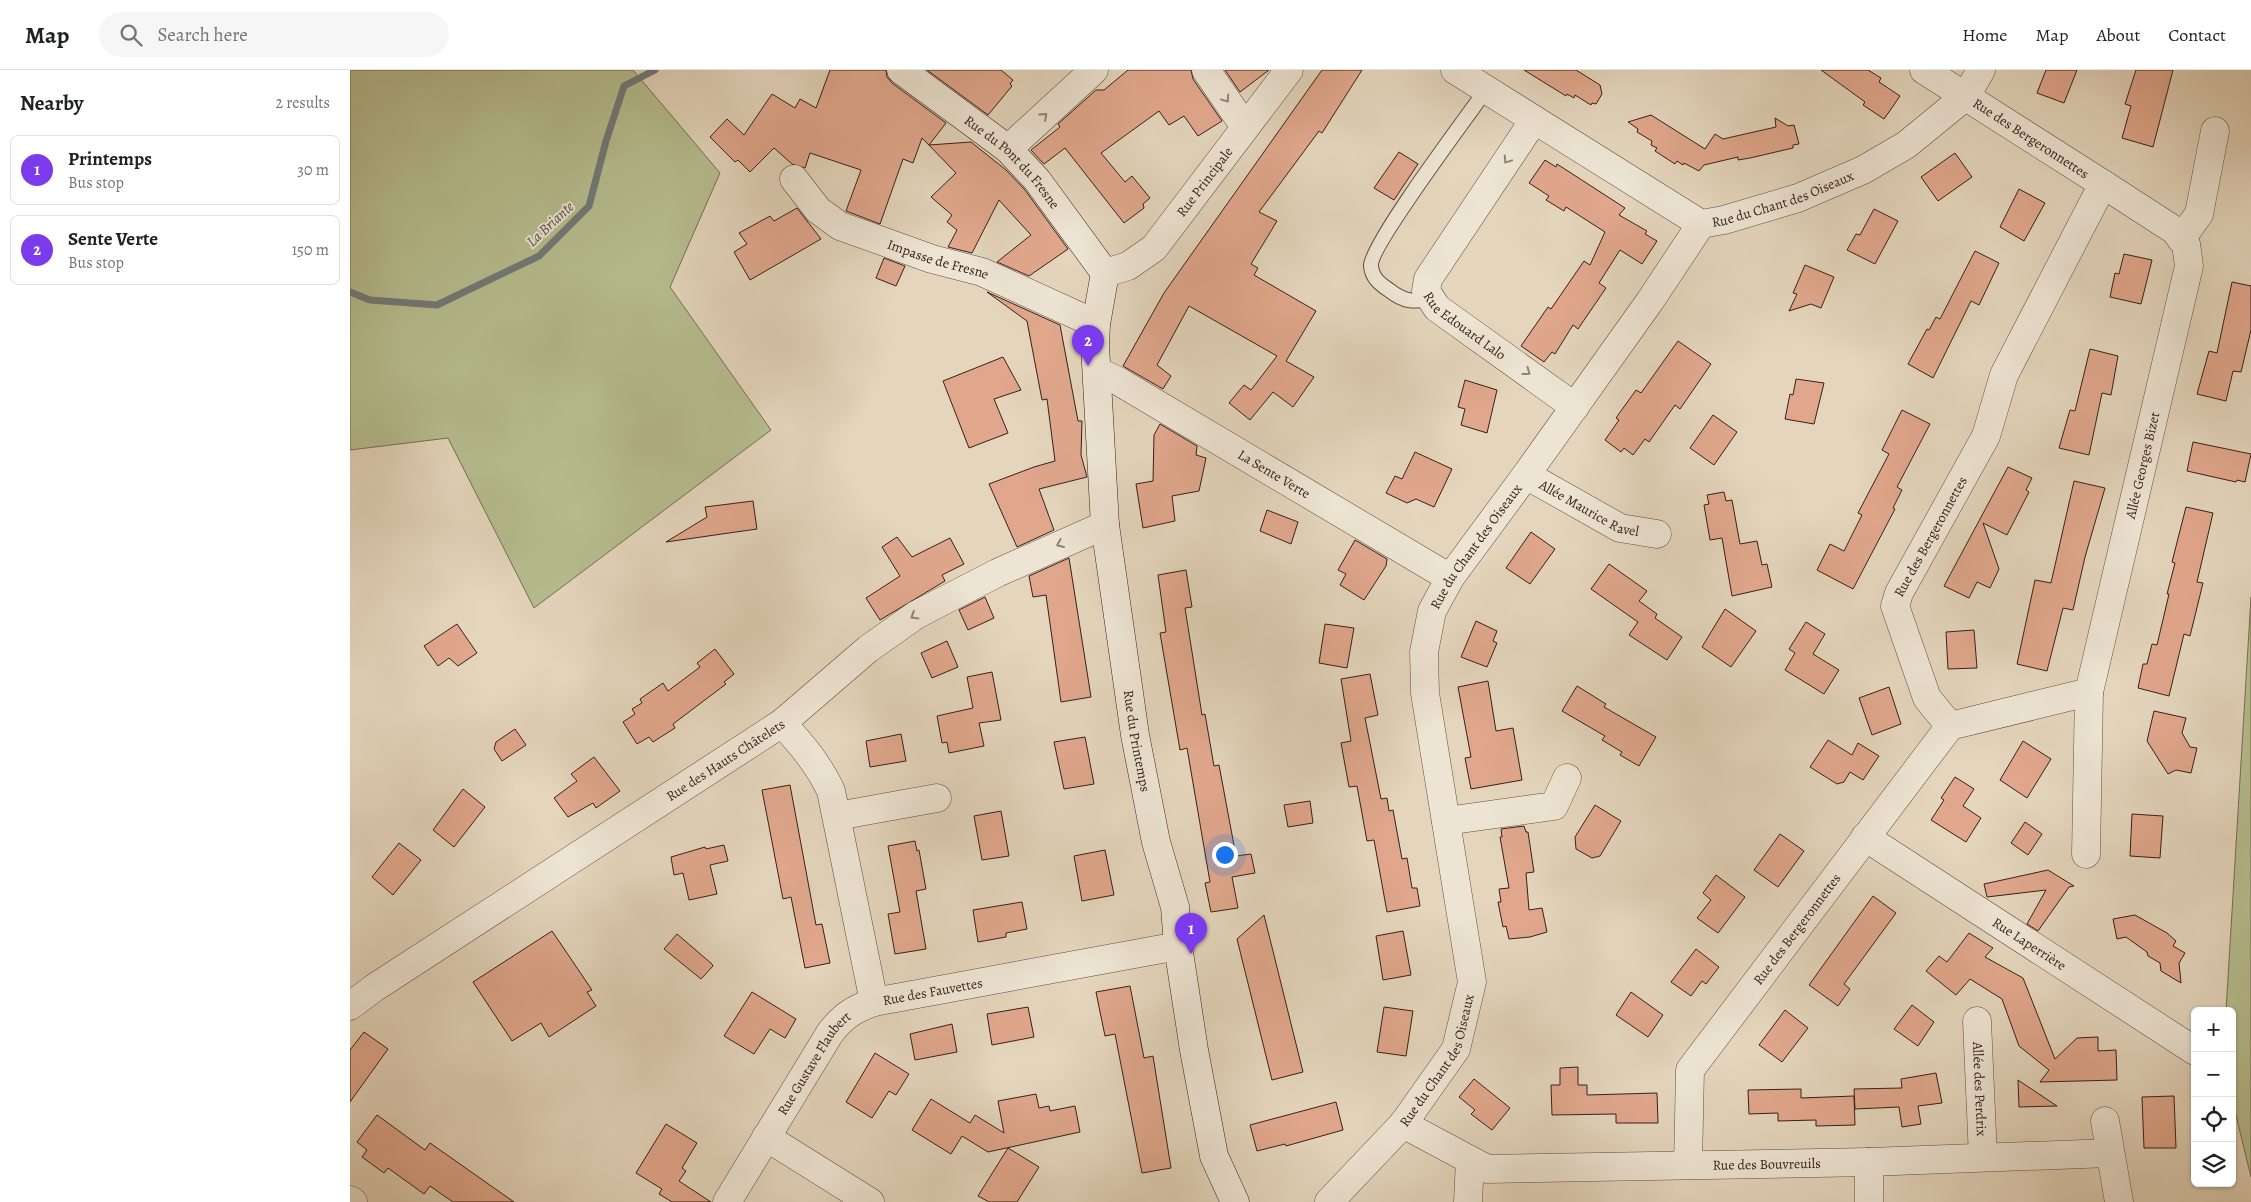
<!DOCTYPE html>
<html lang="en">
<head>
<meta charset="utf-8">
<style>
	:root { --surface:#fff; --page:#f6f6f6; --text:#202124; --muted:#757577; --line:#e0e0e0; --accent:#7c3aed }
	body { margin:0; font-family:Alegreya,serif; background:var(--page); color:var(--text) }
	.controls { position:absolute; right:15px; bottom:15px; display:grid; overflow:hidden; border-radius:8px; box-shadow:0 1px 4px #0004 }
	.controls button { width:45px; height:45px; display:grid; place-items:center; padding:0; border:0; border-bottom:1px solid var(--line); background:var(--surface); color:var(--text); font:25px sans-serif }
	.you { position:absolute; left:874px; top:784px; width:18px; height:18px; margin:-12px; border:4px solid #fff; border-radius:50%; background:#1a73e8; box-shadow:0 0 0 8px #1a73e833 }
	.badge { display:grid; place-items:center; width:32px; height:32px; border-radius:50%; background:var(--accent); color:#fff; font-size:16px; font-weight:700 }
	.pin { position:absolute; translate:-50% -41px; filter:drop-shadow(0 1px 2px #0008) }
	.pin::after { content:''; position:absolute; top:26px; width:18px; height:15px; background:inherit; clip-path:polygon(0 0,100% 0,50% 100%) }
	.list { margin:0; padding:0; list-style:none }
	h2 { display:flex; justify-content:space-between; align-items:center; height:65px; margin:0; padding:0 20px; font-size:21px }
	h2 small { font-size:16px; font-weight:400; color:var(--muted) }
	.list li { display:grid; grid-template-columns:32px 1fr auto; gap:15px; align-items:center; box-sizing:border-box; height:70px; margin:0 10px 10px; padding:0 10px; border:1px solid var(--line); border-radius:8px }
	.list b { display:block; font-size:19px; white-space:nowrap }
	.list p { margin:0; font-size:16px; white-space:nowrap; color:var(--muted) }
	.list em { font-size:16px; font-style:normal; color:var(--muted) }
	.icon { flex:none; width:28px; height:28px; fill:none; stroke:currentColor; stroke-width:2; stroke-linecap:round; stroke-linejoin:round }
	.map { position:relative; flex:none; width:1901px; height:1132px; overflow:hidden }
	header { display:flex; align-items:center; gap:30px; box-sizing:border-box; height:70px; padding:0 25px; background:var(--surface); border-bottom:1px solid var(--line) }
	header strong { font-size:24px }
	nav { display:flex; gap:28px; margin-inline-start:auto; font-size:18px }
	.search { width:350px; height:45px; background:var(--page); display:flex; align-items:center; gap:12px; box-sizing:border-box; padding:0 18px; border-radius:28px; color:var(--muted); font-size:19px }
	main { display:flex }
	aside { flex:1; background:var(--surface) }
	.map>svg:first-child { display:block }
	.green { fill:#b6bd8f; stroke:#776e53 }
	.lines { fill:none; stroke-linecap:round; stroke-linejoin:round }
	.stream { stroke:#727a79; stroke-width:7 }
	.building { fill:#e0a78c; stroke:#382017 }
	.service-casing { stroke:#634d40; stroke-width:16 }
	.minor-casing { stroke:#634d40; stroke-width:29 }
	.tertiary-casing { stroke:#634d40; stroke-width:29 }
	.secondary-casing { stroke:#382017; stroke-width:29 }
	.service { stroke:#ede4d3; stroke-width:14 }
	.minor { stroke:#ede4d3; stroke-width:28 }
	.tertiary { stroke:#ede4d3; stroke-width:28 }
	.secondary { stroke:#ede4d3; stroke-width:28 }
	.oneway { stroke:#928275 }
	.labels { text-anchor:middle; stroke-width:4; stroke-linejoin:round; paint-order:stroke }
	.street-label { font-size:14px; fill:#382017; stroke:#ede4d3 }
	.water-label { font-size:15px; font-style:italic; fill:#554d48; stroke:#ede4d3 }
</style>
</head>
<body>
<header>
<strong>Map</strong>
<div class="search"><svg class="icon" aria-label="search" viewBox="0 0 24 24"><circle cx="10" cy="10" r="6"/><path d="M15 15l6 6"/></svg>Search here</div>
<nav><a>Home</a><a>Map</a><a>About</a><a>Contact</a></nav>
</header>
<main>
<aside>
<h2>Nearby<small>2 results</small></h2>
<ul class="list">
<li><span class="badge">1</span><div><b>Printemps</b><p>Bus stop</p></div><em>30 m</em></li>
<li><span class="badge">2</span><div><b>Sente Verte</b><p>Bus stop</p></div><em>150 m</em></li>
</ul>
</aside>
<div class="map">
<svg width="1901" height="1132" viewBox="0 0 1901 1132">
	<rect width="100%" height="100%" fill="#e4d5bc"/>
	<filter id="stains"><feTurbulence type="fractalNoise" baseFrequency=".004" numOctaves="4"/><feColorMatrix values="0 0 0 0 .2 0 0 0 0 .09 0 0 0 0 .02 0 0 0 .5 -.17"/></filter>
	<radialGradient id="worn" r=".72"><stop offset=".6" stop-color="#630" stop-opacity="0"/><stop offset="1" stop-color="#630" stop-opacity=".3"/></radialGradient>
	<!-- green -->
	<path class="green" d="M0,0H283L370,103L320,217L421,360L184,538L98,368L0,380Z
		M1901,527V1107L1882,1029V941H1876Z"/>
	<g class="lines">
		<!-- stream -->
		<path class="stream" d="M0,222L20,230L87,235L189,186L239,136L256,71L274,16L305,0"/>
	</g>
	<!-- building -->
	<path class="building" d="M480,0H536L537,7L542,13L596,53L579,75L621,72L656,100L675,120L718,179L679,206L647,192L681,165L649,130L622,183L598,177L607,160L597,152L602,145L581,127L606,103L572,68L563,93L553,89L530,154L496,141L511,100L460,83L455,98L442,94L424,78L400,102L388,90L385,92L360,67L377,49L394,65L422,24L445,38L450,29L466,38Z
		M577,0H651L663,10L660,14L662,16L638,45Z
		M778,0H841L843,9L872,51L848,66L834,46L819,55L809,41L751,83L775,112L782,106L800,128L793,134L794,138L774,153L715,78L694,94L681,80L710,57L708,54L746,20H754Z
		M875,0H919L890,22Z
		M972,0H1012L972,63L969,61L909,142L927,151L901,194L908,198L904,205L966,241L936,291L964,307L943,337L923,322L900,350L879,333L894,315L901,320L927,286L839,236L807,295L821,306L813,319L773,296L814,223Z
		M1174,0H1226L1250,15L1252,24L1246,34L1242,33L1241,35L1225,25L1224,28L1217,24L1216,26Z
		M1471,0H1518L1531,8L1529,12L1550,26L1534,49L1513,35L1515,32Z
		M1696,0H1727L1714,33L1687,23Z
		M1786,0H1823L1803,77L1772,68L1781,36L1775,34Z
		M1301,45L1355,79L1365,64L1373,69L1426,57L1425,48L1438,56L1444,55L1449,74L1443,75V78L1400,88L1388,90V87L1354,95L1349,101L1334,93L1333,95L1327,91L1325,94L1305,81L1307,78L1301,75L1302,71L1287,62L1288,59L1278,52Z
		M1049,82L1068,94L1044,130L1024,118Z
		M1605,83L1622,107L1588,131L1571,107Z
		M1195,90L1206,97L1207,94L1275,138L1269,145L1297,161L1295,164L1307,171L1292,194L1270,180L1249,213L1256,218L1228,259L1223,255L1205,284L1202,282L1194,292L1171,276L1198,237L1201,239L1234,191L1240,195L1255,162L1216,137L1214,141L1196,130L1199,126L1179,113Z
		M1669,119L1695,133L1674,171L1650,157Z
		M447,138L471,169L400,210L384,182L397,174L389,163L420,146L424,151Z
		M1524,139L1548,151L1525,194L1497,180L1506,164L1510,165Z
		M1625,181L1649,193L1629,235L1621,231L1583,308L1558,294L1577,259L1579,260L1586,247L1590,249Z
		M1774,184L1802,190L1791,234L1760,227L1765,203L1769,204Z
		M534,188L555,196L546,216L526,208Z
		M1455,195L1484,207L1471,238L1461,234L1439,241L1447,224L1443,223Z
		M1882,212L1901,216V260L1891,302L1883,301L1876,331L1847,324L1859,281L1867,283Z
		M637,222L710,255L728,351H732L731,385L737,407L689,419L704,460L667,477L639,414L684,397L705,391L697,329L692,330L677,251Z
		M1328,271L1361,294L1330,339L1325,335L1299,372L1295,369L1283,385L1274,378L1271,382L1255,370L1269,350L1266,348L1286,320L1291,323Z
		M1740,279L1768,286L1761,325L1752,323L1739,385L1709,378L1720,340L1725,341Z
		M653,287L671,320L644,329L658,363L619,378L593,311Z
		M1446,309L1474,313L1464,354L1435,349L1440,324L1443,325Z
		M1115,310L1147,320L1137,363L1111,355L1115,339L1108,337Z
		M1552,340L1580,354L1547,417L1552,420L1543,438L1545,439L1503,519L1467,500L1480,474L1494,481L1512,445L1508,443L1539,384L1532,380Z
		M1363,345L1387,362L1364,395L1340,378Z
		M810,354L847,376L846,385L856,388L849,421L822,426L825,451L793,458L786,414L803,411L804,365Z
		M1843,372L1901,384L1895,412L1887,410L1886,412L1837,401Z
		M1065,382L1102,399L1084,437L1066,429L1057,433L1036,423L1045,406L1052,409Z
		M1658,397L1682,408L1676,420L1679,422L1657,465L1633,453L1649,499L1640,518L1627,512L1619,528L1594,516Z
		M1724,411L1755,418L1735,487L1723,540L1713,538L1697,601L1667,594L1685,510L1701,513Z
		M1374,422L1376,431L1382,430L1390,474L1407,471L1412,495L1417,494L1422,517L1382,526L1372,468L1360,470L1354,435L1359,434L1357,425Z
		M403,431L407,459L316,472L357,447L355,437Z
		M1836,437L1863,443L1847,512L1853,513L1840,566L1834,564L1819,626L1788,618L1793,594H1797L1802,574L1807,575L1819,524H1817L1825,493L1822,492Z
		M917,440L948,452L941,474L910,461Z
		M1181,462L1205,479L1180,514L1156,498Z
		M547,467L562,487L600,468L614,494L592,505L595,511L530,550L516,528L550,506L532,477Z
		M1005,470L1037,489L1036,496L1014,530L990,515L996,504L988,500Z
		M719,488L741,627L711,632L696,525L683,527L679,506Z
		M1259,494L1297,521L1289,531L1307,544L1305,548L1332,567L1317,590L1279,565L1288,552L1241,519Z
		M836,500L842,537L835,538L852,645L855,644L864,696L869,695L886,786L901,784L905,803L882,807L888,838L861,842L855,813L860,812L837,678L830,680L810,563L816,562L808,505Z
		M635,527L644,548L618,560L609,540Z
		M1375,539L1406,561L1381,597L1352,577Z
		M1126,551L1147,561L1143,571L1147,573L1137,597L1111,587Z
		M1456,552L1475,564L1463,584L1489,600L1474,624L1435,600L1445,583L1439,579Z
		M107,554L127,583L108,596L99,588L88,596L74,576Z
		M975,554L1004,558L997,598L969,593Z
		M1624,560L1627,598L1598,599L1596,562Z
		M597,571L608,597L582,608L571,583Z
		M365,579L384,604L374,612L376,614L323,654L325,658L303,672L299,667L287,674L273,652L285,644L282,639L292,633L290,629L313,613L318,621L350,597L347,593Z
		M642,602L651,650L629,653L634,676L599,683L597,672L592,673L587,646L623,638L617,607Z
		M1020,604L1028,645L1015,648L1031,729L1037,728L1039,741L1043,740L1052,789L1057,788L1062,818H1067L1070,836L1037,842L1024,770L1017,771L1007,716L999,717L991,673L1001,671L991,609Z
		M1138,611L1146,661L1163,658L1172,710L1121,719L1115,688L1121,687L1108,617Z
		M1227,616L1256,634L1254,637L1306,667L1289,696L1270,685L1272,682L1252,670L1255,666L1212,641Z
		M1539,617L1551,654L1522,665L1509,628Z
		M1804,641L1836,648L1832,663L1840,677L1847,678L1841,703L1826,700L1818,704L1797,671Z
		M165,659L176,675L152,691L144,679L146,672Z
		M551,664L556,691L520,697L516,671Z
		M735,667L744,714L714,719L704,672Z
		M1478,670L1502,685L1508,673L1529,686L1513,710L1500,702L1494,712L1487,714L1460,697Z
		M1673,671L1701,689L1677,728L1650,710Z
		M244,687L270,721L246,738L243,733L218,747L204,728L227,711L221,704Z
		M1605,707L1624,719L1613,736L1631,748L1616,772L1581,750L1594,730L1591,728Z
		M440,715L466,855L472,854L480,893L455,898L441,827L433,829L412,720Z
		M113,719L135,737L104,777L83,760Z
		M960,731L963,753L938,757L934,735Z
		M1245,735L1271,751L1250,786L1242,788L1226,779L1225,767Z
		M651,741L659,786L632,790L624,746Z
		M1782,744L1813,746L1810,788L1780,786Z
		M1675,752L1692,764L1678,785L1661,773Z
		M1174,756L1176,762H1178L1184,802L1176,803L1179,840L1192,838L1197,862L1180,867L1159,869L1156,856L1153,857L1148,832H1151L1149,819L1159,818L1150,767H1152L1151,759Z
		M1430,764L1454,781L1428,817L1404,800Z
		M565,771L567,781L569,780L576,819L566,821L576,879L545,884L538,844L550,842L538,776Z
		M49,773L71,790L43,825L22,807Z
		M374,775L378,791L360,795L367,824L339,830L333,803L324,805L321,787L355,777L356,779Z
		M755,780L764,825L732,831L724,786Z
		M1698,800L1724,816L1719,817L1688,861L1677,854L1696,820L1637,827L1634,814Z
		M1366,805L1395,827L1368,863L1347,848L1361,830L1353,823Z
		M1523,826L1546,843L1494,914L1500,919L1488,936L1459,915Z
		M672,832L677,859L656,863V867L628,872L623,840Z
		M914,845L953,1002L922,1010L887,869Z
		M1785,845L1817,863L1826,871L1823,876L1835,883L1829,893L1831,913L1811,901L1810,893L1798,886L1797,882L1776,867L1767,869L1763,849Z
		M202,861L242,920L237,922L246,936L199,967L191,953L162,971L123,912Z
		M1053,861L1061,905L1033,910L1026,866Z
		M1619,863L1643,878L1635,887L1673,908L1705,989L1727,968L1748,967V981L1766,980L1767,1010L1690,1012L1699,1000L1669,976L1652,929L1620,909L1606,925L1576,901L1589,886L1597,892Z
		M327,864L362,894L363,896L351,909L314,879Z
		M1346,879L1369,897L1356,914L1352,911L1341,926L1321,912Z
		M780,916L794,988L803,986L821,1098L792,1103L765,964L755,966L746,922Z
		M402,922L446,949L435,968L420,959L404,984L374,966Z
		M1281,922L1313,945L1298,967L1266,945Z
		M1562,935L1584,952L1568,976L1544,959Z
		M678,937L684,967L642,975L637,944Z
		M1034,937L1063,941L1056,986L1027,982Z
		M1435,940L1458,958L1432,992L1409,975Z
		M602,954L607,982L565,990L560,964Z
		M14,962L38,979L0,1032V980Z
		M525,983L559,1004L546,1025L539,1021L522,1048L496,1032Z
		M1228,997V1015H1237V1025L1307,1023L1308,1053H1266V1044L1202,1045L1201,1015H1210V998Z
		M1586,1003L1592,1033L1568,1036L1571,1054L1552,1057L1549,1037L1505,1039L1504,1019L1552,1018L1551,1009Z
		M1124,1009L1160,1038L1142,1060L1121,1044L1125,1040L1109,1027Z
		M1668,1010L1707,1036L1669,1037Z
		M1451,1019V1028L1504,1026L1505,1055L1466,1056V1050L1428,1051V1043L1399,1044L1398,1020Z
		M686,1024L689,1038L699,1036L700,1041L725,1036L730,1062L638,1082L612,1066L601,1084L562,1060L581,1029L620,1053L625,1045L654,1063L648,1031Z
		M1824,1026L1826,1078H1794L1792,1027Z
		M986,1032L993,1060L936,1076L935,1074L907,1081L900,1055Z
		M27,1045L75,1080L80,1073L164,1132H103L80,1116L74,1124L38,1098L34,1103L12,1087L17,1080L7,1072Z
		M316,1054L347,1073L332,1098L336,1101L329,1111L361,1132H322L309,1124L312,1119L286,1103Z
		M658,1078L689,1097L667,1132H639L628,1126Z"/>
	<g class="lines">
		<!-- service casing -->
		<g class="service-casing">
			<path id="service" d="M1081,229C1063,232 1054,232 1039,220C1030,214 1022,208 1021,196C1019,177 1119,44 1136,20"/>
		</g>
		<!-- minor casing -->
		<g class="minor-casing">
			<g id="minor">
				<path d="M856,0L895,57"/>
				<path d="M1105,0L1351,154"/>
				<path id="s1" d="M1184,50L1078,209L1076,221L1087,238L1225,337"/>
				<path d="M658,79L744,0"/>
				<path id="s2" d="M444,109L468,140L490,156L582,189L632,202L746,254"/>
				<path d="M1831,169L1849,144L1865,61"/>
				<path id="s3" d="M747,301L768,311L1100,508"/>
				<path id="s4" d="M1176,405L1270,458L1307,464"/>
				<path id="s5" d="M432,653C452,675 469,695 481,721L524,932L828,876"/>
				<path id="s6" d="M1600,656L1739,622L1839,196L1836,174L1824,160L1753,114"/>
				<path d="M487,746L587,728"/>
				<path d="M1096,751L1204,736L1217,708"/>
				<path id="s7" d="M1515,767L1845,981"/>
				<path d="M1736,784L1739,622"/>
				<path id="s8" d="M0,936L24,918L432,653L518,579L566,545L647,503L755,455"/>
				<path id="s9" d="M1627,951L1633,1087"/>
				<path d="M1755,1051L1769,1132"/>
				<path id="s10" d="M1053,1054L1137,1099L1519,1092L1759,1083"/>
				<path d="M416,1067L520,1132"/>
				<path d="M1519,1092V1132"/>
				<path id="s11" d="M1338,1095L1340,1000L1600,656L1577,628L1545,536L1549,523L1636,366L1654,305L1753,114L1574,0"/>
				<path d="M0,1130L3,1132"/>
				<path id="s12" d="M377,1132L480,963C493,946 504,939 524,932"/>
				<path id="s13" d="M979,1132L1053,1054L1106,979L1122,912L1075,623L1074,582L1082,541L1100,508L1176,405L1300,231L1351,154L1374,150L1448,128L1513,100L1556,75L1616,26L1631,0"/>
				<path d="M1118,1132L1120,1090"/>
			</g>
		</g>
		<!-- tertiary casing -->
		<g class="tertiary-casing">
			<g id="tertiary">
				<path id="s14" d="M755,203L778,196L804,178L939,0"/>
			</g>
		</g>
		<!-- secondary casing -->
		<g class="secondary-casing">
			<g id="secondary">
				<path id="s15" d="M551,0L658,79L687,110L755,203L746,254L745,275L755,455L785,665L806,772L825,837L828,876L844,980L864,1086L885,1132"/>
			</g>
		</g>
		<!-- service -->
		<use href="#service" class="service"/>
		<!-- minor -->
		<use href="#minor" class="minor"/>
		<!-- tertiary -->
		<use href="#tertiary" class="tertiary"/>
		<!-- secondary -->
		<use href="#secondary" class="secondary"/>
	</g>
	<!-- one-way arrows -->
	<defs><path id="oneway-chevron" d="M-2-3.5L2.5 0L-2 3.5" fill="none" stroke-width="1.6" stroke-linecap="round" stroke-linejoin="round" transform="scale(1.25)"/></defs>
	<g class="oneway">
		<use href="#oneway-chevron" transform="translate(876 29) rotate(56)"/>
		<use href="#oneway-chevron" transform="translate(694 46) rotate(-42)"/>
		<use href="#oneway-chevron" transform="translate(1157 90) rotate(124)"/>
		<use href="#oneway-chevron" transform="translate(1177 302) rotate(36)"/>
		<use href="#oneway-chevron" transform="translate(710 474) rotate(157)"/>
		<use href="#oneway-chevron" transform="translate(564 546) rotate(149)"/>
	</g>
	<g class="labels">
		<!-- street labels -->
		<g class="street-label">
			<text transform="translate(1681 68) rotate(33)" y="5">Rue des Bergeronnettes</text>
			<text dy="5" stroke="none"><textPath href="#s15" startOffset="145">Rue du Pont du Fresne</textPath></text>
			<text dy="5" stroke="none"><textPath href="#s14" startOffset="139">Rue Principale</textPath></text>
			<text dy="5" stroke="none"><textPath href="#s13" startOffset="1201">Rue du Chant des Oiseaux</textPath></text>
			<text dy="5" stroke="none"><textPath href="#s2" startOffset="170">Impasse de Fresne</textPath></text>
			<text dy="5" stroke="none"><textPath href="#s1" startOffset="256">Rue Edouard Lalo</textPath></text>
			<text dy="5" stroke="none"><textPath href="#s6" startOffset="376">Allée Georges Bizet</textPath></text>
			<text dy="5" stroke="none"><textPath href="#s3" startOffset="205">La Sente Verte</textPath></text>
			<text dy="5" stroke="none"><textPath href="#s4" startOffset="72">Allée Maurice Ravel</textPath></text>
			<text dy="5" stroke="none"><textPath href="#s11" startOffset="738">Rue des Bergeronnettes</textPath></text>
			<text dy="5" stroke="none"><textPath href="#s13" startOffset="722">Rue du Chant des Oiseaux</textPath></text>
			<text dy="5" stroke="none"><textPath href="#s15" startOffset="762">Rue du Printemps</textPath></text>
			<text dy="5" stroke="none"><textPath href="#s8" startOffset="449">Rue des Hauts Châtelets</textPath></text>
			<text dy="5" stroke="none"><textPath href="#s11" startOffset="272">Rue des Bergeronnettes</textPath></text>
			<text dy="5" stroke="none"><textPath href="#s7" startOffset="196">Rue Laperrière</textPath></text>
			<text dy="5" stroke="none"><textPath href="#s5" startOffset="359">Rue des Fauvettes</textPath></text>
			<text dy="5" stroke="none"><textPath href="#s13" startOffset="181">Rue du Chant des Oiseaux</textPath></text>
			<text dy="5" stroke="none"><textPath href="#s12" startOffset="164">Rue Gustave Flaubert</textPath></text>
			<text dy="5" stroke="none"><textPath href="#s9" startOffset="68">Allée des Perdrix</textPath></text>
			<text dy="5" stroke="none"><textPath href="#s10" startOffset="375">Rue des Bouvreuils</textPath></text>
		</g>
		<!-- water labels -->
		<g class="water-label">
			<text transform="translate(200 154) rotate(-43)" y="5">La Briante</text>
		</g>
	</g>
	<rect width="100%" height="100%" filter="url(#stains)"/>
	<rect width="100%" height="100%" fill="url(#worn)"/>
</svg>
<div class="controls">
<button>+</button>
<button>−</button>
<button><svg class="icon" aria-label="locate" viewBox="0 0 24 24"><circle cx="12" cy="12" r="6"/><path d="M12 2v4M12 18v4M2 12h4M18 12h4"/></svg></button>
<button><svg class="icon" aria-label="layers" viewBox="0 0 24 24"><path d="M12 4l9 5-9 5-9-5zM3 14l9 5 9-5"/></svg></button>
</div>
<div class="you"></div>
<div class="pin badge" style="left:841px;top:884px">1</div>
<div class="pin badge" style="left:738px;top:296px">2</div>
</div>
</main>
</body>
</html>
